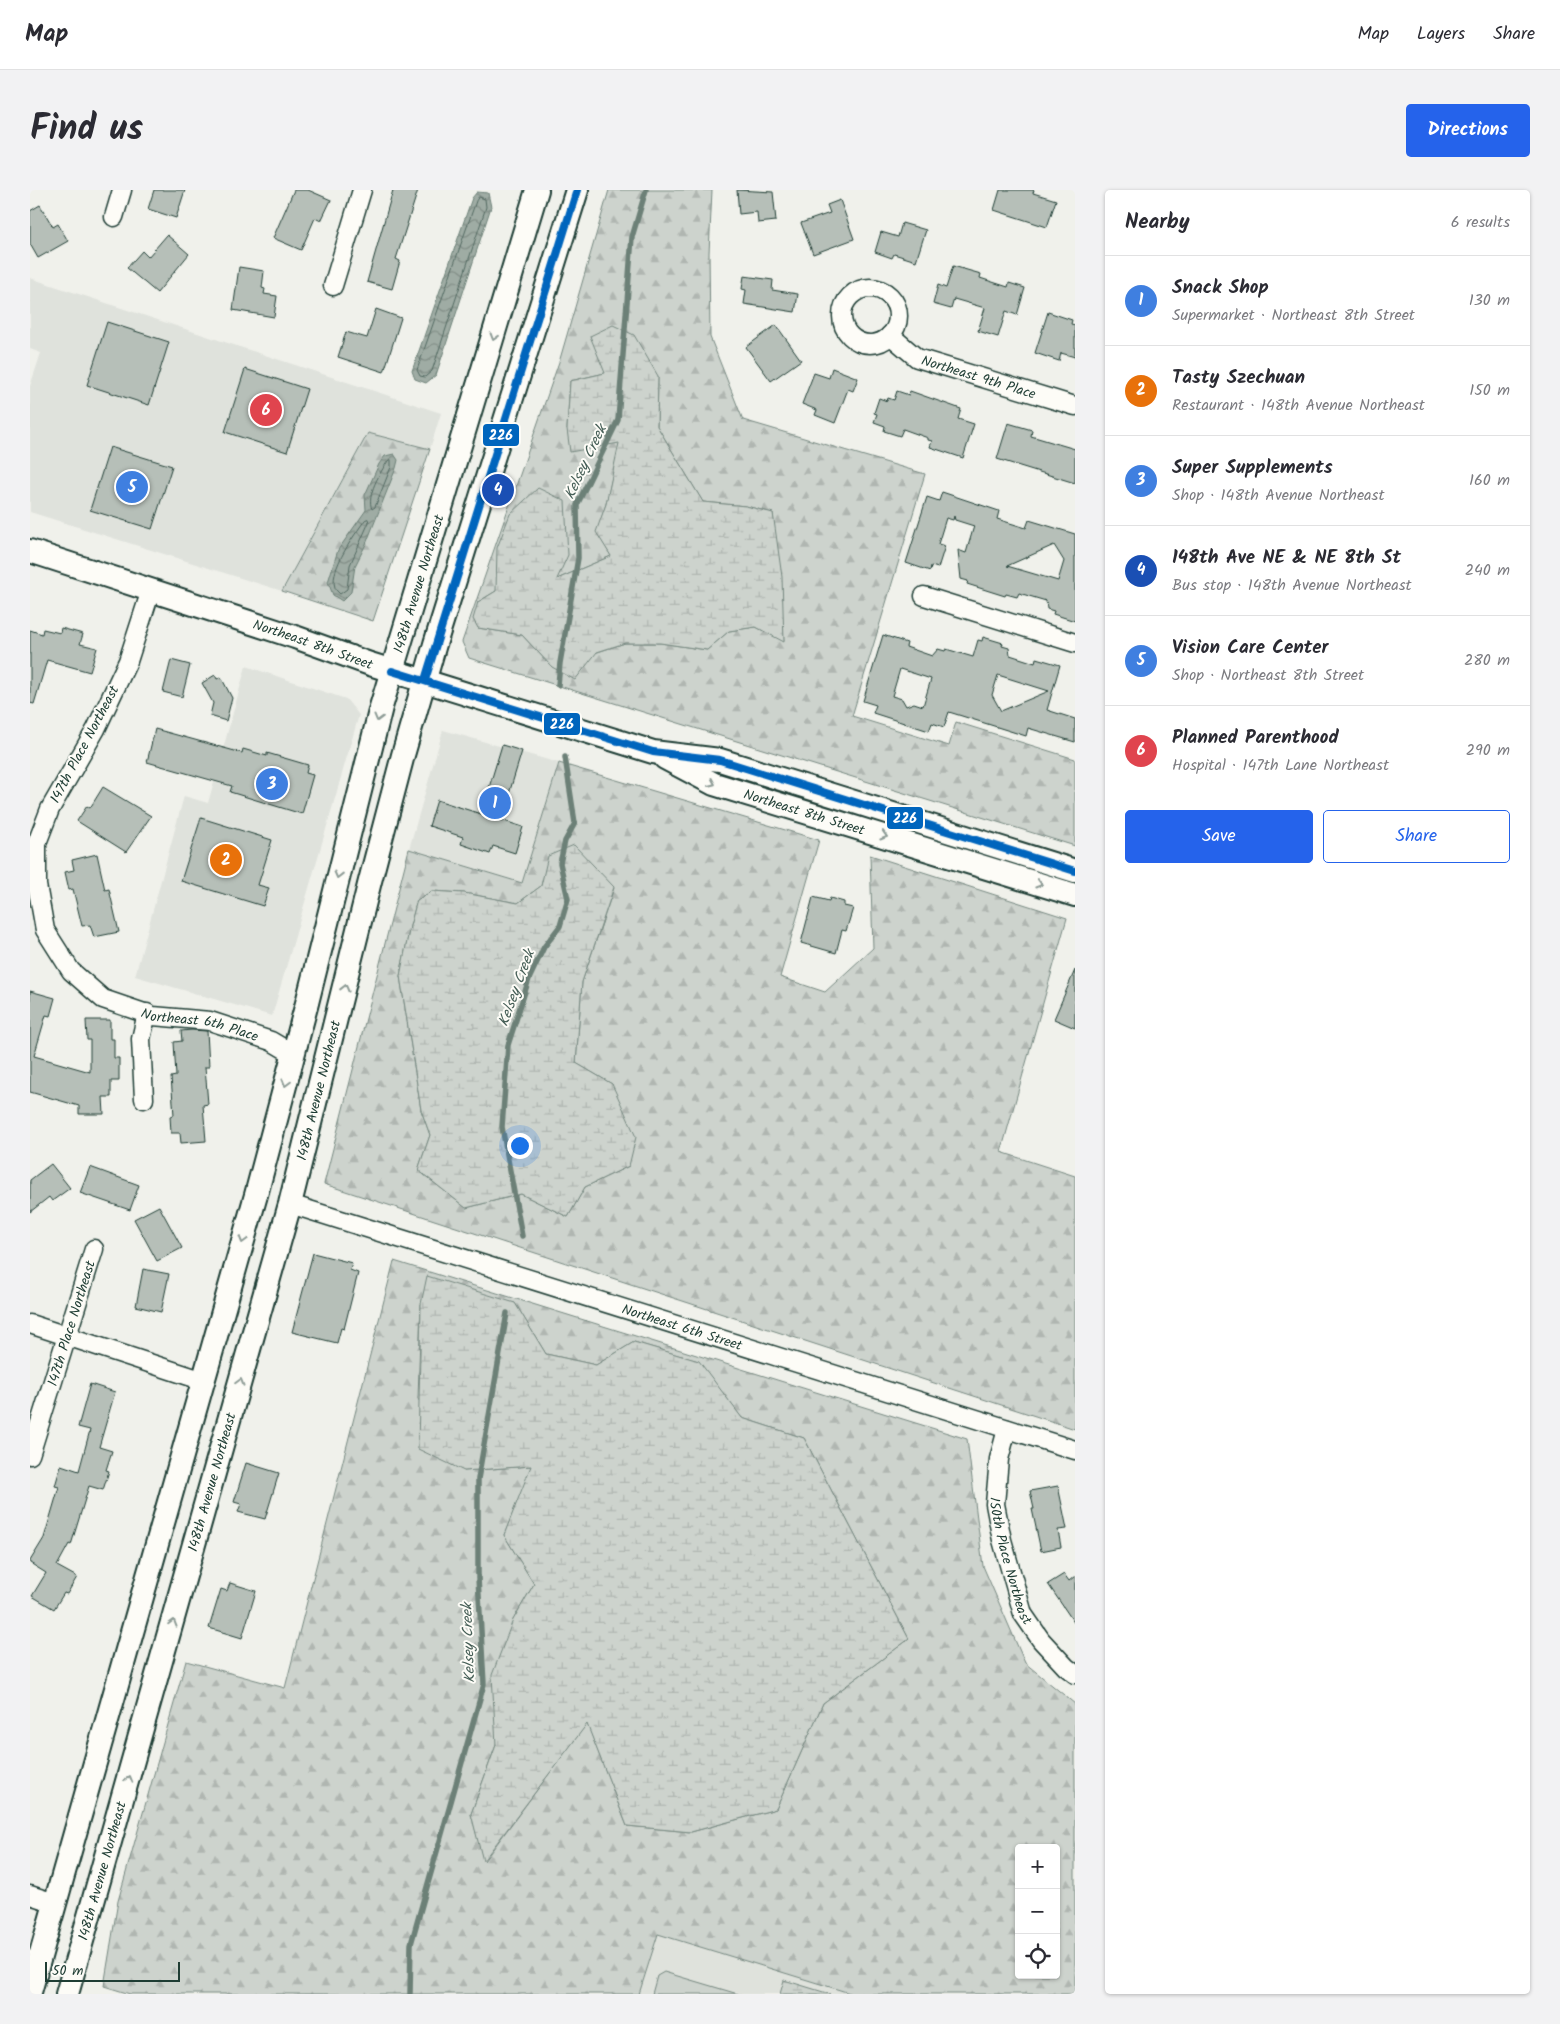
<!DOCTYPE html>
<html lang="en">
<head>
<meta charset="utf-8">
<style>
	:root { --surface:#fff; --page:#f2f2f3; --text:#2b2b33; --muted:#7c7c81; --line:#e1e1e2; --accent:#2563eb }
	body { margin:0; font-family:Kalam,sans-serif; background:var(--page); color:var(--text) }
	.controls { position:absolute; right:15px; bottom:15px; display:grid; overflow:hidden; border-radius:5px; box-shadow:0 1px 4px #0004 }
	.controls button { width:45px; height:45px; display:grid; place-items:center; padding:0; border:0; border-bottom:1px solid var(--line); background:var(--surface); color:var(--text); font:25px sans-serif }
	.scale { position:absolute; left:15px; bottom:12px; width:135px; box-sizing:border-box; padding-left:5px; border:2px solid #1f3d34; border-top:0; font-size:14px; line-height:18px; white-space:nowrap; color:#1f3d34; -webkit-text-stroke:4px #fdfcf7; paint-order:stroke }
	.you { position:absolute; left:489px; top:955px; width:18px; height:18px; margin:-12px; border:4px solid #fff; border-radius:50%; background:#1a73e8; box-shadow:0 0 0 8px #1a73e833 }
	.badge { display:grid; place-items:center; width:32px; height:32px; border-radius:50%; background:var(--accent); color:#fff; font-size:16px; font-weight:700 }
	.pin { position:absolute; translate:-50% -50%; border:2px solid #fff; box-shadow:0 1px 5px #0006 }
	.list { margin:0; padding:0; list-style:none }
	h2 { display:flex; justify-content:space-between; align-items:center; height:65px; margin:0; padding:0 20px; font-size:21px }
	h2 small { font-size:16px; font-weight:400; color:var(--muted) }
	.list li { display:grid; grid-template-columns:32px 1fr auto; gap:15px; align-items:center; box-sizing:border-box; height:90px; padding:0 20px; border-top:1px solid var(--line) }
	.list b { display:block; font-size:19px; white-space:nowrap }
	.list p { margin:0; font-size:16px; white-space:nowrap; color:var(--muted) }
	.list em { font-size:16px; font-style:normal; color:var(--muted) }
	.actions { display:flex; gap:10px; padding:15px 20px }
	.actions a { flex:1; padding:11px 0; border:1px solid var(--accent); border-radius:5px; text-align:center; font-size:18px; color:var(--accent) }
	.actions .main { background:var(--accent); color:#fff }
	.icon { flex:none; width:28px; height:28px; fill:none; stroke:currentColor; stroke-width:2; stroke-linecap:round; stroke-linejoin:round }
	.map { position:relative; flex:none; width:1045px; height:1804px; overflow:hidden; border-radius:5px }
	header { display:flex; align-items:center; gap:30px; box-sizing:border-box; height:70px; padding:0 25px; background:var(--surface); border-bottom:1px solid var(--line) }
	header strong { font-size:24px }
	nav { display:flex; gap:28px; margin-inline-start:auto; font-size:18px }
	.intro { display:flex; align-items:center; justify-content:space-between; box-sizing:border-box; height:120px; padding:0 30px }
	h1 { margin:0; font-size:35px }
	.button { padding:12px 22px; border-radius:5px; background:var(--accent); color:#fff; font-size:18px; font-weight:700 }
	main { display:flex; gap:30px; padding:0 30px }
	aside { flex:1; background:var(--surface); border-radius:5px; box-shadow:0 1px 4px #0004 }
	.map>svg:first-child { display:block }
	.built { fill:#dfe2dc }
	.forest { fill:url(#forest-firs); stroke:#768880; fill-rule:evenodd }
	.wetland { fill:url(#wetland-marsh); stroke:#768880 }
	.pitch { fill:#cdd3cd; stroke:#768880 }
	.water { fill:url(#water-waves); stroke:#6c8077 }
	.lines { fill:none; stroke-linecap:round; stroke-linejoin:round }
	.shore { stroke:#526961; stroke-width:1 }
	.stream { stroke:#6c8077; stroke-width:5.5 }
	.building { fill:#b6bfb8; stroke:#1f3d34; fill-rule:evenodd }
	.minor-casing { stroke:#1f3d34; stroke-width:21 }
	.major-casing { stroke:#1f3d34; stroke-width:26 }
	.minor { stroke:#fdfcf7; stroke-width:18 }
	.major { stroke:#fdfcf7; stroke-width:22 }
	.bus-1-casing { stroke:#fdfcf7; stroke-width:11 }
	.bus-1 { stroke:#0065bd; stroke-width:8 }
	.oneway { stroke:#8e9c96 }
	.labels { text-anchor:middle; stroke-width:4; stroke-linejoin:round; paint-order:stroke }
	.street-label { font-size:14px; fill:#1f3d34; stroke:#fdfcf7 }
	.water-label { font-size:15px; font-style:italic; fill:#455e56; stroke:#fdfcf7 }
	.line-badge { stroke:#fdfcf7; stroke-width:2 }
	.badge-label { font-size:14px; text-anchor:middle; font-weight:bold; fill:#fff }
</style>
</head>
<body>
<header>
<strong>Map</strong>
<nav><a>Map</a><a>Layers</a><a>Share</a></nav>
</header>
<div class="intro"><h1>Find us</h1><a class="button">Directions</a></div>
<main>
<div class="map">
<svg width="1045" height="1804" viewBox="0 0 1045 1804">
	<defs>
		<pattern id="forest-firs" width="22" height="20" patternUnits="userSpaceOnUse" patternTransform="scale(1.25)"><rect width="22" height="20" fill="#cdd3cd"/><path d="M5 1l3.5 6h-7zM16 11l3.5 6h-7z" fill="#b0b6b1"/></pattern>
		<pattern id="wetland-marsh" width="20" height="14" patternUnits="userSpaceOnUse" patternTransform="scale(1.25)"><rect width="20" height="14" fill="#cdd3cd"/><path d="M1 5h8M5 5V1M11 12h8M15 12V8" fill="none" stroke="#b0b6b1"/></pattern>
		<pattern id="water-waves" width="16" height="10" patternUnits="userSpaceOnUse" patternTransform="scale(1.25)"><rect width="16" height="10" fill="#9faca4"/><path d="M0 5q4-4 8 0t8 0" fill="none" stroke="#818d86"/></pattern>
	</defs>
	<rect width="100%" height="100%" fill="#f0f1eb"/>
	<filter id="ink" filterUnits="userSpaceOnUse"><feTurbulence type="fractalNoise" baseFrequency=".02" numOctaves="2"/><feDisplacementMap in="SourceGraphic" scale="10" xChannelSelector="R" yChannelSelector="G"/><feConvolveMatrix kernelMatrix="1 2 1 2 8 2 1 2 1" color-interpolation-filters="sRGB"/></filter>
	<g filter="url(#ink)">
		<!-- built -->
		<path class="built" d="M0,88L411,223L400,259L338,243L252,401L0,322V196L11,163L0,159Z
			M216,476L316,509L329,525L242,826L105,786L154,606L178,613Z
			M413,540L529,573L492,693L379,659Z
			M628,1744L823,1804H609Z"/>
		<!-- forest -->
		<path class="forest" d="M579,0H682L679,63L680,147L713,230L895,284L822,526L919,556L926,532L1045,569V656L439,468L432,452L530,169ZM575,183L628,186L627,236L673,312L716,316L743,323L754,451L726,437L699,441L677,460L630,453H595L522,477L492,445L448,438V412L466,401L527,389L581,366L567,342L576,314L590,252L537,239L540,191Z
			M338,243L400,259L343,431L252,401Z
			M529,573L789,650L750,787L795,802L843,758L840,665L1037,728L971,962L1045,986V1239L294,994L379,659L492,693ZM519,666L584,698L552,792L546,873L582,894L599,976L555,997L538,1027L491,1004L436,1018L388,980L400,945L391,920L370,786L380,736L387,710L402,701L434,703L488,713L511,696Z
			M364,1071L937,1249L953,1376L995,1473L1045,1514V1804H823L628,1744L609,1804H100L74,1796L88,1711L156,1471L255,1498ZM485,1113L516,1164L566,1175L604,1152L668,1171L712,1228L774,1248L879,1449L793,1513L746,1619L661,1642L597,1636L557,1533L454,1671L441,1624L466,1555L483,1430L504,1394L474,1345L502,1276L434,1281L388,1209L391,1114ZM989,1658H1026V1785H989Z"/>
		<!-- wetland -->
		<path class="wetland" d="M583,135L604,145L628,186L627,236L673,312L716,316L743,323L752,387L754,452L726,437L699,441L677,460L630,453H595L567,462L545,490L522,477L492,445L448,438L443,429L448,412L466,401L467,358L480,324L508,298L535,311L538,365L527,389L581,366L566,342L576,314L589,253L540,262L537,239L540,191L575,183L560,146Z
			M544,655L584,697L552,792L546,873L582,894L606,947L599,976L555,997L538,1027L491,1004L436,1018L388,980L400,945L391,920L370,786L380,736L387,710L402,701L434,703L488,713L511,696L518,666Z
			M397,1086L485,1113L516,1164L566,1175L604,1152L669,1171L712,1228L774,1248L879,1449L793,1513L746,1619L661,1642L597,1636L557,1534L453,1671L441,1624L466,1555L462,1485L483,1430L504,1394L474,1345L501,1276L434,1281L388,1259L391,1114Z
			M754,1790L800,1804H750Z"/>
		<!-- pitch -->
		<path class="pitch" d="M634,1782L708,1804H622L627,1786Z"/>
		<!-- water -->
		<path class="water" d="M447,2L458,3L461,17L406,185L396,193L385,189L382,181L442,8Z
			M364,264L368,270L366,278L336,354L325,376L321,402L312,411L303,405L298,392L308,360L336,320L335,305L349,274L355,266Z"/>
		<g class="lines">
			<!-- shore -->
			<path class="shore" d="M449,7L455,9L456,17L402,181L395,187L390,186L387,180L446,11Z
				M361,270V277L345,317L342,319C336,306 350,282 358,271Z
				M338,329L339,332L320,375L317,399L310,404C290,390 326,343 335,330Z"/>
			<!-- stream -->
			<path class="stream" d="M528,495L530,473L548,368L547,315L588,230L602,47L616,0
				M492,1046L472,937L478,855L499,789L514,757L530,736L538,709L530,673L535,651L545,633L535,567
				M380,1804L381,1754L454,1494L448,1388V1289L477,1123"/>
		</g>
		<!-- building -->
		<path class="building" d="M124,0H155L146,28L118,19Z
			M264,0H278L301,10L291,31L285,28L271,60L243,48Z
			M363,0H388L366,69L370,71L362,99L337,92Z
			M707,0L743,2L746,31L728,33L727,22L709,24Z
			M970,0H1004L1003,3L1026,10L1017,37L964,20Z
			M810,10L824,49L783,64L771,33L800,23L797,15Z
			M10,15L23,37L28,34L38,51L8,68L0,54V21Z
			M872,33L896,40L886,71L864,64L862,68L845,62L851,42L868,47Z
			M137,45L159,64L127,103L97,78L112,61L118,67Z
			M923,76L951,84L950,88L978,97L979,93L995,98L987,125L976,121L968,147L948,141L955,118L924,109L921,119L903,114L908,95L916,98Z
			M209,77L234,81L232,98L235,99L234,104L247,106L244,127L203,120Z
			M714,86L743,90L742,100L768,104L765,122L714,114L716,100L712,99Z
			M346,119L371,128L354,182L308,167L316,142L337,148Z
			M1018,122L1042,130L1041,134L1045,135V167L1031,163L1029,171L1005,163Z
			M77,132L139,152L119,215L57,195Z
			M746,135L771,170L741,191L716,157Z
			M802,178L828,188L823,201L818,199L805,233L785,225L787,220L772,214L784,183L799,188Z
			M215,179L277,199L257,262L195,242Z
			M867,201L879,205L880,201L931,219L928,229L944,234L933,268L900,257L902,251L898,250V248L873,239L870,246L854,241L855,236L844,232L847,224L844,223L849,208L857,211L858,208L864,210Z
			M978,233L1002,240L1001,246L1045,259V293L967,269Z
			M80,257L142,276L122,339L60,320Z
			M912,302L969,321L967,329L996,338L999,330L1045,344V431L1023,424L1024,421L1017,419L1016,411L989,403L987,407L976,404L975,406L937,394L938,391L931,389L928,360L936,363L944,336L925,330L924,326L923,330L916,328L908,354L915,356L908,378L901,376L900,381L876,373L897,307L909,311ZM1024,355L1034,371L1028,391L977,376Z
			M31,438L53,444L50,454L67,458L60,482L17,470L4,514L0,513V440L12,444L13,439L30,443Z
			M853,445L877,453L876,457L902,466L908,459L915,461L916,459L943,467L948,450L952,451L953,447L973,453L972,456L979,458L980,465L1005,473L1006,468L1030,475L1017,520L1045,529V552L998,538L996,546L919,522L914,537L902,533L899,541L843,523L846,515L833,511ZM870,479L901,489L893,516L884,513L876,516L872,509L862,506ZM968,485L1019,501L971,521L962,505Z
			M141,470L160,475L152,507L133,502Z
			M185,485L187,489L191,487L202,508L196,531L180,526L183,513L172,493Z
			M125,539L212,563L213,559L237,566V563L278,575L276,583L283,585L272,624L200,602L202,596L117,572Z
			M472,555L492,561L471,630L493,637L485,663L463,656L460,664L431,654L433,647L399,636L407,610L451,624Z
			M73,597L121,626L96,662L47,631L57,616L60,618Z
			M171,628L242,650L228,695L239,698L233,716L151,691Z
			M67,664L75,700L79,699L89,742L64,747L60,735L52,736L43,699L39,700L35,682L44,680L42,670Z
			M783,707L799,711L800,708L814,712V716L823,718L816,741L812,740L806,763L771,753Z
			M1045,780V838L1024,829Z
			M0,801L25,808L20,826L16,825L4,866L60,882V850H57L56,830H80V849H84V868H89V891H81V907H73L74,924H49V916L0,902Z
			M162,840L177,841L179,877H175L178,914L173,915L176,951L151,953L150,943H141L140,926L144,925L141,887L146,886L144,852L152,851L151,841Z
			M21,974L40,998L22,1011L19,1007L0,1022V990Z
			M60,977L109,995L100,1020L50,1003Z
			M129,1016L152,1058L127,1071L104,1029Z
			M283,1063L322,1073L320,1080L328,1083L314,1139L311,1138L307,1153L262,1142Z
			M113,1079L139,1084L131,1122L106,1116Z
			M60,1194L85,1202L69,1257L82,1261L76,1280L79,1281L73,1300L59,1296L41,1355L39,1354L27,1376L47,1387L37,1404L34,1403L24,1419L2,1406L16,1383L0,1373V1371L14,1348L29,1297L25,1296L31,1275L49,1281L60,1240L48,1237Z
			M216,1273L249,1283L235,1329L208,1322L211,1314L204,1312Z
			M1028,1296L1037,1339L1028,1340L1031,1357L1011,1361L1002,1319H1004L1000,1301Z
			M1034,1384L1039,1391L1045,1386V1434L1018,1394Z
			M200,1393L226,1401L212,1448L179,1438L191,1399L197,1401Z"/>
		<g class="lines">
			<!-- minor casing -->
			<g class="minor-casing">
				<g id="minor">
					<path d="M84,27L92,0"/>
					<path d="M303,96L332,0"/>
					<circle cx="840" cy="126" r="28"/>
					<path id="s1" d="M860,145L887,168L1045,216"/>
					<path id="s2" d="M121,400L98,471L66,539L20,619L7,653V695L15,740L41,781L73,809L123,826L180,831L241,851L263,864"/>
					<path d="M894,406L1045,453"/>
					<path d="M114,909L111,849L117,823"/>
					<path id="s3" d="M260,1014L1045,1260"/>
					<path d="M0,1134L174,1191"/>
					<path id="s4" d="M977,1239L969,1269L965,1314L972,1350L993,1424L1011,1450L1036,1477L1045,1484"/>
					<path id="s5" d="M0,1265L64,1059"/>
					<path d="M0,1705L25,1713"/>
				</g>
			</g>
			<!-- major casing -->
			<g class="major-casing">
				<g id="major">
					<path id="s6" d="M0,361L265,447L340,474L623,562L690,570L1045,681"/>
					<path id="s7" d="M635,568L684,594L1045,705"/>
					<path id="s8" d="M0,1802L226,1005L277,813L351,517L507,0"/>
					<path id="s9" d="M37,1804L260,1014L340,691L373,565L405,454L547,0"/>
				</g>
			</g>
			<!-- minor -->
			<use href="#minor" class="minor"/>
			<!-- major -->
			<use href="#major" class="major"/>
			<!-- bus-1 casing -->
			<g class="bus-1-casing">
				<path id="bus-1" d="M362,481L623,562L690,570L1045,681
					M395,490L547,0"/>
			</g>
			<!-- bus-1 -->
			<use href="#bus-1" class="bus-1"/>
		</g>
		<!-- one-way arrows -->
		<defs><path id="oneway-chevron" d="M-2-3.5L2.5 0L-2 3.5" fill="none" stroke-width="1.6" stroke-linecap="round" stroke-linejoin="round" transform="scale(1.25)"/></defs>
		<g class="oneway">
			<use href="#oneway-chevron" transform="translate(464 147) rotate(107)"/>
			<use href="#oneway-chevron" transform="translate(348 528) rotate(105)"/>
			<use href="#oneway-chevron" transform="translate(682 593) rotate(24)"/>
			<use href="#oneway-chevron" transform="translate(854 646) rotate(17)"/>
			<use href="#oneway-chevron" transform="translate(308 685) rotate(104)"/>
			<use href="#oneway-chevron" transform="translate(1009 694) rotate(17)"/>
			<use href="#oneway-chevron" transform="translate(315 798) rotate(-76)"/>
			<use href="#oneway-chevron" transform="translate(256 893) rotate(105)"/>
			<use href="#oneway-chevron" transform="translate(213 1050) rotate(106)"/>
			<use href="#oneway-chevron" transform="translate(210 1192) rotate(-74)"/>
			<use href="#oneway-chevron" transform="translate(143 1433) rotate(-74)"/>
			<use href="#oneway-chevron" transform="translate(99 1589) rotate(-74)"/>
		</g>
	</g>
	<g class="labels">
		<!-- street labels -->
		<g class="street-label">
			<text dy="5" stroke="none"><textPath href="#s1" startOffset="100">Northeast 9th Place</textPath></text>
			<text dy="5" stroke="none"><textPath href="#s8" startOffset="1461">148th Avenue Northeast</textPath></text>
			<text dy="5" stroke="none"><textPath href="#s6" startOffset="298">Northeast 8th Street</textPath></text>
			<text transform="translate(54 554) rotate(-62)" y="5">147th Place Northeast</text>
			<text dy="5" stroke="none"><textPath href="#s7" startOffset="150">Northeast 8th Street</textPath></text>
			<text dy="5" stroke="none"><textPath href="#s2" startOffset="558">Northeast 6th Place</textPath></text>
			<text dy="5" stroke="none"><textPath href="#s9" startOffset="938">148th Avenue Northeast</textPath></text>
			<text dy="5" stroke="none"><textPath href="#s5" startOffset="138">147th Place Northeast</textPath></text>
			<text dy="5" stroke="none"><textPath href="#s3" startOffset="411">Northeast 6th Street</textPath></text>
			<text dy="5" stroke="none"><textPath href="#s9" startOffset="532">148th Avenue Northeast</textPath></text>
			<text dy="5" stroke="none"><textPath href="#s4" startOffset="135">150th Place Northeast</textPath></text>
			<text dy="5" stroke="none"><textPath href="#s9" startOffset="128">148th Avenue Northeast</textPath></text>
		</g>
		<!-- water labels -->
		<g class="water-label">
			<text transform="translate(555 272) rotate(-65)" y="5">Kelsey Creek</text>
			<text transform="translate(486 798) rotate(-70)" y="5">Kelsey Creek</text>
			<text transform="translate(438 1453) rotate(-92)" y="5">Kelsey Creek</text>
		</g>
	</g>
	<g class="line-badge">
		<rect x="452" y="233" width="38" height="24" rx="5" fill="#0065bd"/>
		<rect x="513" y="522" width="38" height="24" rx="5" fill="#0065bd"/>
		<rect x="856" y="616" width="38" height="24" rx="5" fill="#0065bd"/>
	</g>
	<g class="badge-label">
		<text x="471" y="250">226</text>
		<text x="532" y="539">226</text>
		<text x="875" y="633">226</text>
	</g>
</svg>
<div class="controls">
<button>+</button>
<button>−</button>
<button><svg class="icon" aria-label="locate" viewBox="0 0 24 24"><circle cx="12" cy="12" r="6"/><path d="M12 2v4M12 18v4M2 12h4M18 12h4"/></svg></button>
</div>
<div class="scale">50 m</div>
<div class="you"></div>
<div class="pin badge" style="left:465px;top:613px;background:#3f7fe0">1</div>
<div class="pin badge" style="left:196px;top:670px;background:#e8710a">2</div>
<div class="pin badge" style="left:242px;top:594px;background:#3f7fe0">3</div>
<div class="pin badge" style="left:468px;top:300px;background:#1a4fb4">4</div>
<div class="pin badge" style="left:102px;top:297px;background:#3f7fe0">5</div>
<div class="pin badge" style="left:236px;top:220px;background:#e0444e">6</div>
</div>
<aside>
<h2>Nearby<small>6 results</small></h2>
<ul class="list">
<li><span class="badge" style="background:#3f7fe0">1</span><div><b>Snack Shop</b><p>Supermarket · Northeast 8th Street</p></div><em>130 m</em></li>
<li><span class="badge" style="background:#e8710a">2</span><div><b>Tasty Szechuan</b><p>Restaurant · 148th Avenue Northeast</p></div><em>150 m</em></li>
<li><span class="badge" style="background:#3f7fe0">3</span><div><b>Super Supplements</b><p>Shop · 148th Avenue Northeast</p></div><em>160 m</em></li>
<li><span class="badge" style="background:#1a4fb4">4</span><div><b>148th Ave NE &amp; NE 8th St</b><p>Bus stop · 148th Avenue Northeast</p></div><em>240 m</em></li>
<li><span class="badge" style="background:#3f7fe0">5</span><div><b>Vision Care Center</b><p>Shop · Northeast 8th Street</p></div><em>280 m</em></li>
<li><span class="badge" style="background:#e0444e">6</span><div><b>Planned Parenthood</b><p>Hospital · 147th Lane Northeast</p></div><em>290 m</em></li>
</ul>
<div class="actions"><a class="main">Save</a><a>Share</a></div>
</aside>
</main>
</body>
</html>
